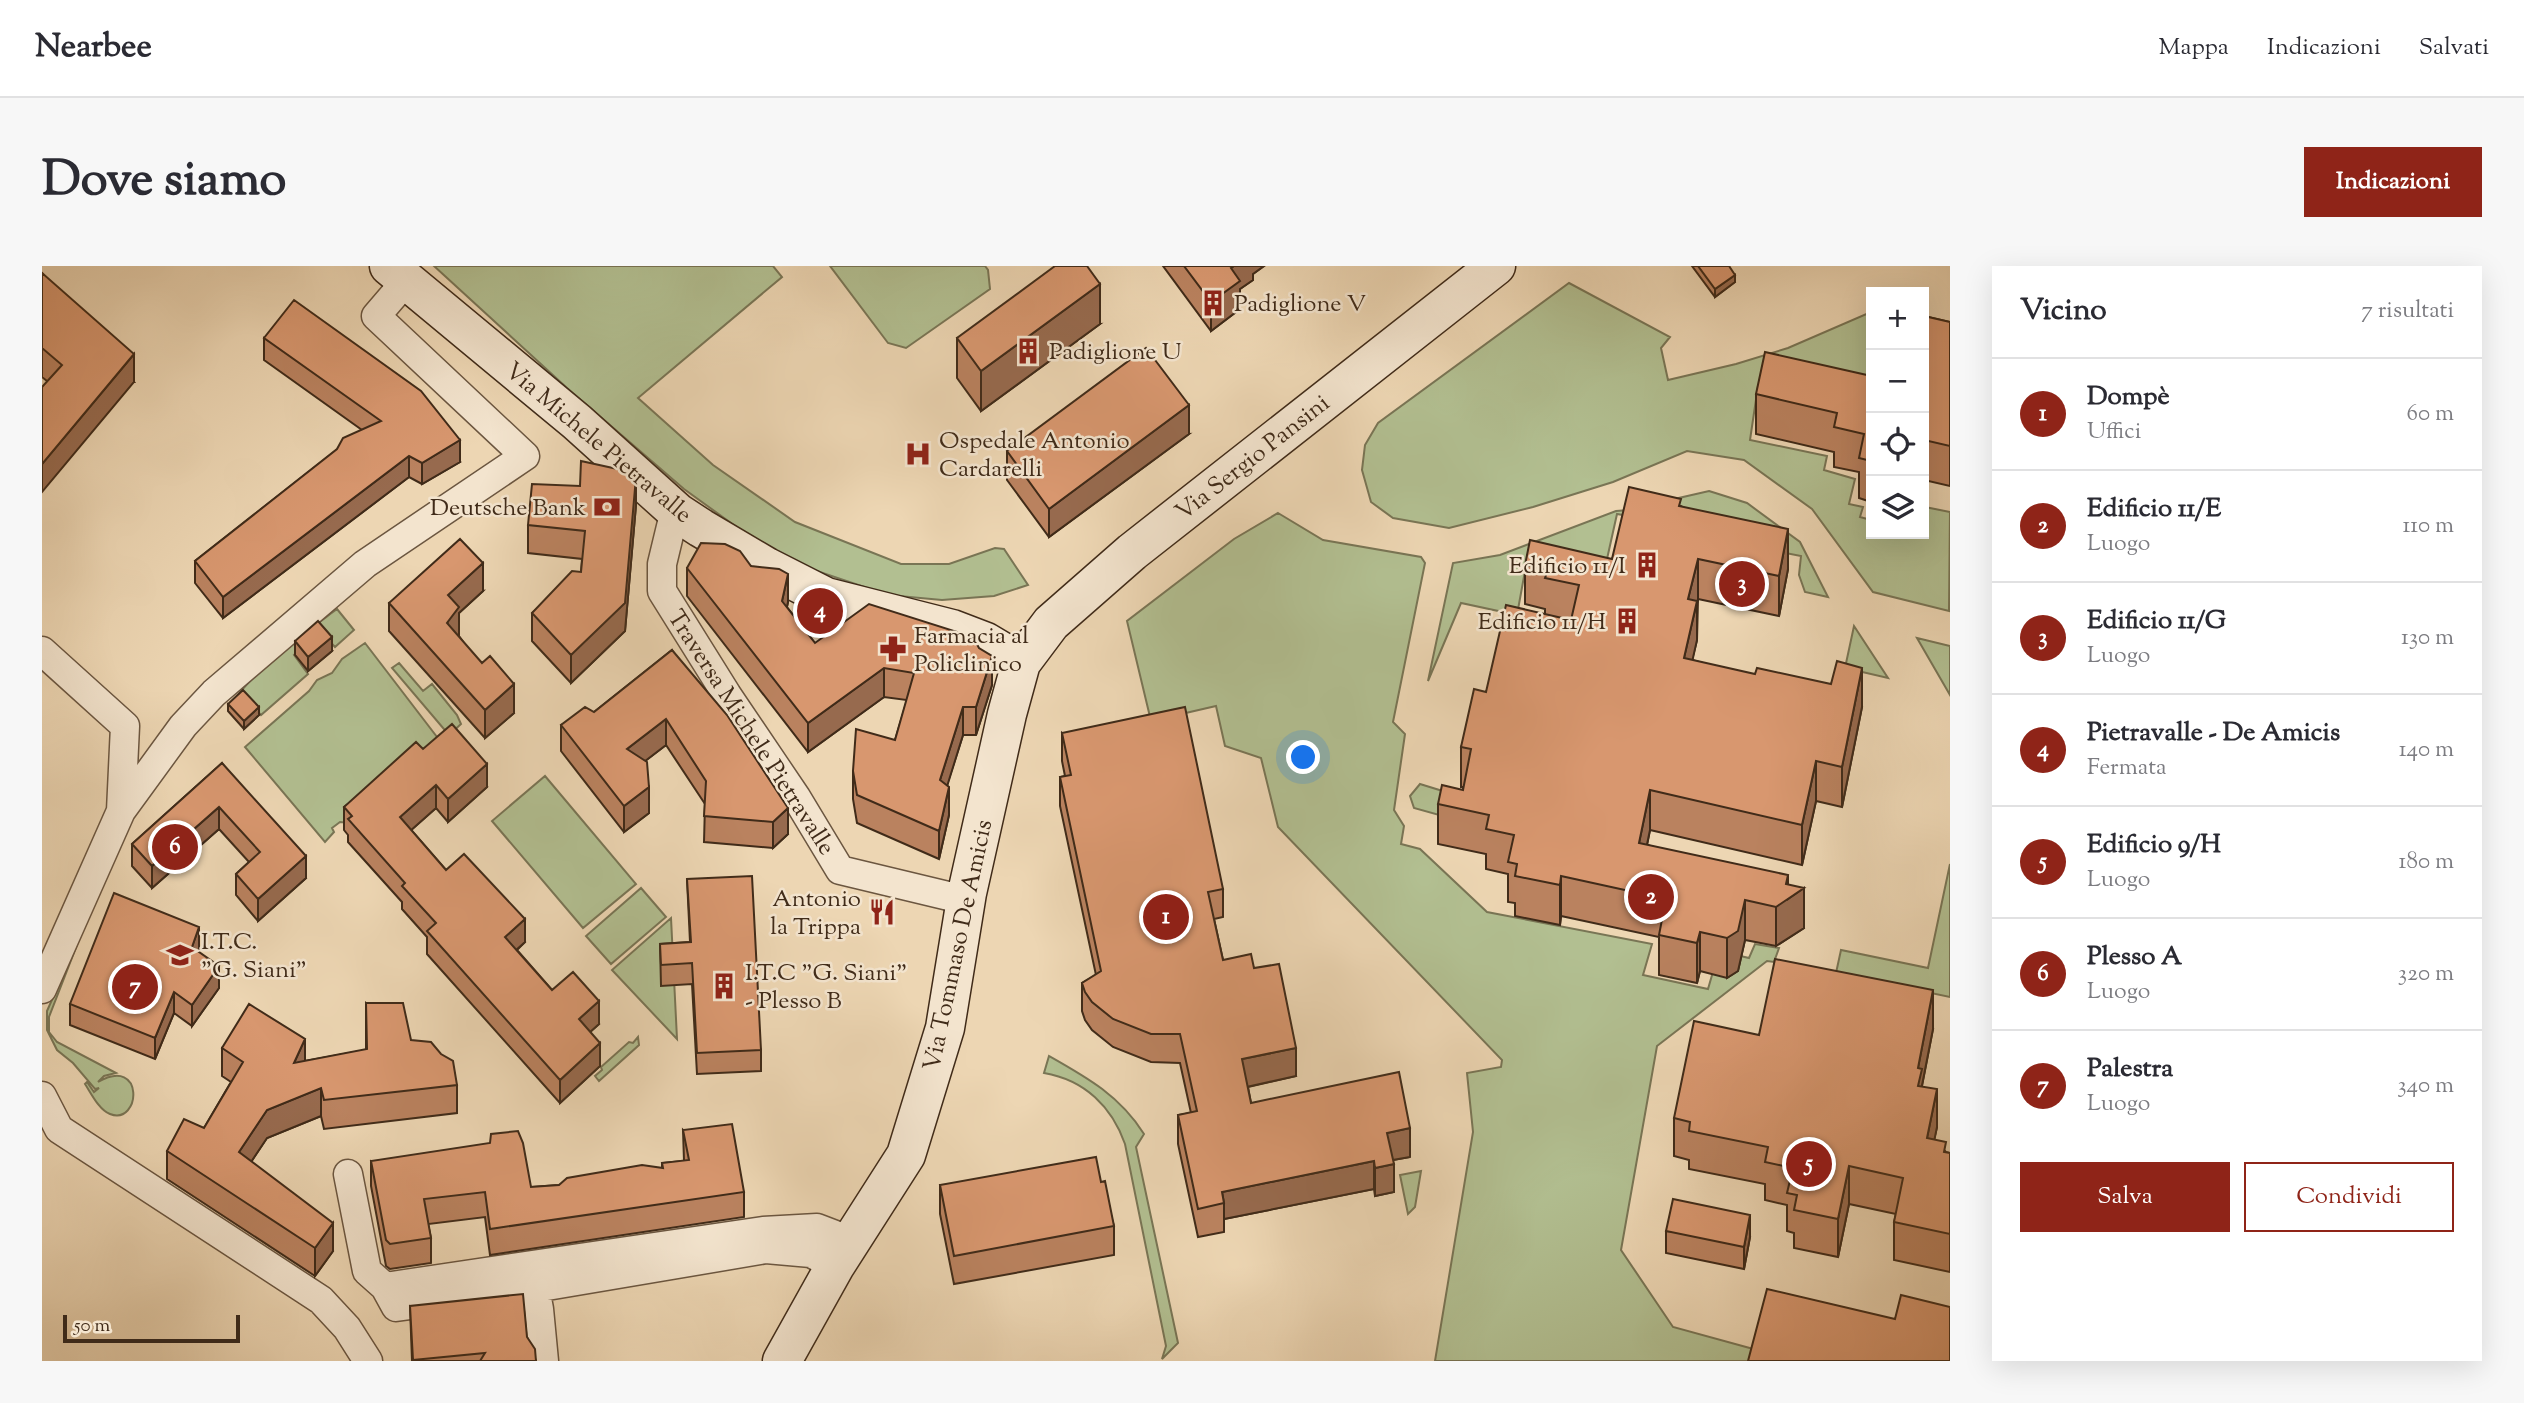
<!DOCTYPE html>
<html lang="it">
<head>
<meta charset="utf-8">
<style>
	:root { --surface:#fff; --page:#f7f7f7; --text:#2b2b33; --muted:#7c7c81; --line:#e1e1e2; --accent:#8f2418 }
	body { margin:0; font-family:"Sorts Mill Goudy",serif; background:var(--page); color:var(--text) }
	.controls { position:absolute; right:21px; top:21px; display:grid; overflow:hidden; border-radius:0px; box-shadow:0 7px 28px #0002 }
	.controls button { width:63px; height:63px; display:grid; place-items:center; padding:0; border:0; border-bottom:2px solid var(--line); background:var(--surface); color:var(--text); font:35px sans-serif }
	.scale { position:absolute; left:21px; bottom:18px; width:177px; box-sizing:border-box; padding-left:7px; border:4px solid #402b19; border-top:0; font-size:19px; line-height:24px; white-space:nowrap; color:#402b19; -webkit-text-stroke:5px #f3e4ce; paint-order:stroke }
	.you { position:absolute; left:1262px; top:492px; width:24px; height:24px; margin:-18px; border:5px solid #fff; border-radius:50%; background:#1a73e8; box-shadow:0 0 0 10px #1a73e833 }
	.badge { display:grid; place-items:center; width:46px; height:46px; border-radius:50%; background:var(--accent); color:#fff; font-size:23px; font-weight:700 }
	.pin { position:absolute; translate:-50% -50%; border:4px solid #fff; box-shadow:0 2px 7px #0006 }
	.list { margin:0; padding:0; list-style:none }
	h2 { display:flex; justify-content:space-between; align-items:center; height:91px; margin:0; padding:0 28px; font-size:30px }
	h2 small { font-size:23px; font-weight:400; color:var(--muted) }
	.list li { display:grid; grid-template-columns:46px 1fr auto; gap:21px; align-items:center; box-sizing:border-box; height:112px; padding:0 28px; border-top:2px solid var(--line) }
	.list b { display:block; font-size:26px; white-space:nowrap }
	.list p { margin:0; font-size:23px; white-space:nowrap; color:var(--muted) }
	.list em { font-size:23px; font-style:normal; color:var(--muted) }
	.actions { display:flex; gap:14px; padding:21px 28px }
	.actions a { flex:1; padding:16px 0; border:2px solid var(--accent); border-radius:0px; text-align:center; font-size:24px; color:var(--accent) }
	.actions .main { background:var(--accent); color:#fff }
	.icon { flex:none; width:38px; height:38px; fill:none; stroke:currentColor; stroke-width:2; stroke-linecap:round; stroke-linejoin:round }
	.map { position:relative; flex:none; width:1908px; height:1095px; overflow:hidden; border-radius:0px }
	header { display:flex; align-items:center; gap:42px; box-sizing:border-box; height:98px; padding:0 35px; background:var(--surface); border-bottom:2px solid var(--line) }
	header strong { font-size:33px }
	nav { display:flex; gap:38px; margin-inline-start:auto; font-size:24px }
	.intro { display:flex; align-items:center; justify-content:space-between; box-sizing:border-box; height:168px; padding:0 42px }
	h1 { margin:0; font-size:49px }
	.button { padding:18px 32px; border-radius:0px; background:var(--accent); color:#fff; font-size:24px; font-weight:700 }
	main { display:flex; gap:42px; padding:0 42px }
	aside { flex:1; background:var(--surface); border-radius:0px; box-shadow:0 7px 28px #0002 }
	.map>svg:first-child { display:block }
	.green { fill:#b2bf91; stroke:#797555; stroke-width:2 }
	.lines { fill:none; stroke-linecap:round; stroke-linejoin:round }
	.street-casing { stroke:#6b5640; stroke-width:31 }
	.secondary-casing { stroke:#402b19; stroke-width:41 }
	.street { stroke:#f3e4ce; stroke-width:28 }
	.secondary { stroke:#f3e4ce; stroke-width:38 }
	.wall { fill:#ba825f; stroke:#402b19; stroke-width:2 }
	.shaded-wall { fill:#976a4e; stroke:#402b19; stroke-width:2 }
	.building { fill:#d8976f; stroke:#402b19; stroke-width:2 }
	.labels { text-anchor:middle; stroke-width:5; stroke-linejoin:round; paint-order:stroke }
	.poi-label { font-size:24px; fill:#402b19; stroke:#f3e4ce; text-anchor:start }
	.street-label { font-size:24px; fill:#402b19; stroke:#f3e4ce }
</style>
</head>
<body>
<header>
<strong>Nearbee</strong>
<nav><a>Mappa</a><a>Indicazioni</a><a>Salvati</a></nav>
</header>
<div class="intro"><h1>Dove siamo</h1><a class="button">Indicazioni</a></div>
<main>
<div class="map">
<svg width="1908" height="1095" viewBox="0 0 1908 1095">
	<rect width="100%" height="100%" fill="#edd6b3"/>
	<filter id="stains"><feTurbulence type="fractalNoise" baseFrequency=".00286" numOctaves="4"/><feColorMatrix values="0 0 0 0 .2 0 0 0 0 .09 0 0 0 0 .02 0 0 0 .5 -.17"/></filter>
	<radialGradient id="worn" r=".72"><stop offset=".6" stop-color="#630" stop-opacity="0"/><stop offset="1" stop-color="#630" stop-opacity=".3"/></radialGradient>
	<!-- green -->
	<path class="green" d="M392,0H731L740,11L596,132L671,199L753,256L859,298H907L953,282L962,283L986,319L952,330L900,334L846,329L754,298L718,278L642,223L525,122Z
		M788,0H943L946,4L948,23L864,82L846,77Z
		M1527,17L1628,71L1619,82L1626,114L1694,98L1746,82L1829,46V105L1818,141L1716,120L1708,174L1785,190L1782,204L1813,213L1807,238L1821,241L1818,251L1829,254V268H1882L1883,241L1908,246L1907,345L1831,326L1770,243L1702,194L1645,185L1571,216L1491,241L1407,262L1351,252L1329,236L1320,204L1323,179L1336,157Z
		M1667,225L1705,237L1758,276L1786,331L1763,326L1757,309L1759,290L1702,279L1634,245L1628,234Z
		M1601,243L1603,253L1575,248L1559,320L1483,305L1475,349L1419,337L1386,415L1411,297L1458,289L1574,245Z
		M1236,247L1281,274L1379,291L1383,297L1351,456L1363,468L1352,544L1362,560L1359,578L1378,583L1445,646L1610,678L1601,709L1666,723L1677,685L1707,692L1713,678L1737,682L1732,696L1725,695L1615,780L1579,984L1631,1061L1715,1084L1712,1095H1393L1431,866L1425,807L1459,801L1460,794L1236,561L1219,492L1183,480L1174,440L1109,455L1085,355L1192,273Z
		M295,343L312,364L293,381L279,366L252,389L266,408L219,449L201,430L189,438C217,399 256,372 295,343Z
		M1812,360L1846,412L1803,402Z
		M1875,372L1908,380V429Z
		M323,377L395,471L394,480L307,557L298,556L290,562L292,566L283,576L203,481L267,425L275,414L290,407L300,393Z
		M357,397L381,425L390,418L415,449L419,458L407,469L350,402Z
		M503,510L594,618L541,662L450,555Z
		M1378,518L1420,531L1397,549L1372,542L1368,530Z
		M1908,598V731L1794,707L1799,684L1886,702Z
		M599,622L624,651L569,698L544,670Z
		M629,652L635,773L570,704Z
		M40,666L7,751V766L15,776L74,807L62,810L56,816C103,789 99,860 68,848C57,844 49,827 43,818L45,816L52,826L57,822L53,823L31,797L15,784L5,764V745Z
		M596,771L597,779L557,815L553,810L560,804L559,801L587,776L591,777Z
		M1007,790C1046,812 1078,830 1102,868L1094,881L1136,1077L1120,1093L1124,1080L1083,878C1070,841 1043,814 1002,807Z
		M1379,905L1373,941L1366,948L1358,909Z"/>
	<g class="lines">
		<!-- street casing -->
		<g class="street-casing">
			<path id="street" d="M633,244L620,298V325L685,429L754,531L798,604L923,634
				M0,385L83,460L79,545
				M0,723L79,545L141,460L172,427L323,298L483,190L334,50L364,15
				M0,830L17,863L279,1034L305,1062L326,1095
				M306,908L325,1005L343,1021
				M793,1000L769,987L724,983L493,1022L354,1041L343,1021L721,965L775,962L809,975
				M493,1022L497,1043L502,1095"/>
		</g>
		<!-- secondary casing -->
		<g class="secondary-casing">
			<path id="secondary" d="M347,0L535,156L636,247L659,262L725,301L784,331L910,363L944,376L979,397
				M740,1095L793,1000L864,889L903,762L925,627L965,448L979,397L1009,357L1090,286L1454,0"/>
		</g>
		<!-- street -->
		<use href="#street" class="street"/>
		<!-- secondary -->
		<use href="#secondary" class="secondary"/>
	</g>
	<!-- wall -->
	<path class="wall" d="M1121,0H1222L1211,8V14L1198,23V43L1169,65Z
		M1650,0H1687L1693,16L1673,31Z
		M0,7L92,116L5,115L0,111Z
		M1882,50L1908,56V220L1882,214Z
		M1058,58L939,145L915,112V72Z
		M222,72L418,196L380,218L367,211L181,352L153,317V295L320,164L222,94Z
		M1829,88V249H1826V235L1817,232V206L1792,201V186L1714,168V128L1825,109Z
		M1147,168L1007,271L965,214V185Z
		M594,239L583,365L529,417L490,375V347L539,306L540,293L486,287V259Z
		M1639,240L1746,303L1737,350L1656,333L1655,374L1650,394L1820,441L1800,541L1774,535L1760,599L1608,564L1605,579L1746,619L1762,662L1734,680L1703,674L1696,705L1685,712L1658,705L1655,717L1617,709V671L1519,650L1518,659L1473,650V637L1466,636V608L1444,603V588L1396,578V538L1421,524V521H1419V481L1444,426L1503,348V343L1483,338V299L1570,293Z
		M709,300L746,336L745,341L773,377L950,419L934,469H921L905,519L907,549L897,593L815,557L811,533V505L853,474L865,434L842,431L766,486L645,330V302Z
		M441,325L417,347V370L472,447L443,472L347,365V337Z
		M253,375L290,385L266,405L253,389Z
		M630,384L746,568L731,582L662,576L663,538L624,479L603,495L607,547L582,566L519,485V459L552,446Z
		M186,438L217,449L202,463L186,445Z
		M1020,467L1181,623V651L1172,653L1181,694L1212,702L1254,810L1206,821L1209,837L1368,891L1351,894L1352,926L1333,930L1332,923L1182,953V966L1156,971L1136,878V849L1149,847L1138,797L1109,796L1071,781L1050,764L1043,754L1040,745V717L1054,709L1018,540V511L1023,510L1020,495Z
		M381,483L445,521L406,556L394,542L369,564L404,604L483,676L475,684L510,724L557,758L548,766L558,800L518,837L385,688V671L360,643V636L306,576V569L302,564V541Z
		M180,497L264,612L216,655L194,629V608L207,596L177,563L110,622L90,600V578Z
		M645,613L719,784V805L655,808L650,718L619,720L618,678L648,676Z
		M157,683L156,685L177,722L150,760L132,747L113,793L28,759V738Z
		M324,737L369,774L415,819V847L282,863L279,850L225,872L209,896L291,985L273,1010L125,913V885L162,862L189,816L180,810V782L263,795L324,784Z
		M1891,763L1880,820L1895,861L1892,874L1904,886L1908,887V1006L1852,994V956L1854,948L1807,938L1796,991L1752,982V967L1745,965V939L1723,934V918L1647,903V894L1632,890V852L1717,769Z
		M641,864L702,926V951L448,989L443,951L386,958L389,972V997L348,1003L344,1000L329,920V895L489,921L517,919L620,902V897L642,895Z
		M1059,916L1072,960V989L912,1018L898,948V919Z
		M1624,965L1708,971L1702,1003L1624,987Z
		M368,1040L485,1071L494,1095H370Z"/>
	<!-- shaded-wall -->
	<path class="shaded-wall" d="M1192,0H1222L1211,8V14L1198,23V43L1169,65V36L1189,2Z
		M1693,9V16L1673,31V23Z
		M1058,18V58L939,145V105Z
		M92,88V116L0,226V198Z
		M1147,139V168L1007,271V243Z
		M418,174V196L380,218V197Z
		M367,190V211L181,352V331Z
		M594,211V239L583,365L529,417V389Z
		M1746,263V303L1737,350V310Z
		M1656,293V333L1646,372V333Z
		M441,297V325L417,347V369L405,385L406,329Z
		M746,308V336L740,363V335Z
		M1655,335V374L1642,432V392Z
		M290,371V385L266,405V391Z
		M950,390V419L934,469V441Z
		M842,402V431L766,486V457Z
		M1820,402V441L1800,541V501Z
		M472,418V447L443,472V444Z
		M217,441V449L202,463V455Z
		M921,441V469L898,543V514Z
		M624,453V479L585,509V483Z
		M1774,495V535L1760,599V559Z
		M445,498V521L406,556V533Z
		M394,519V542L358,574V551Z
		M607,521V547L582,566V540Z
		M907,521V549L897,593V565Z
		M1608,524V564L1597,617V577Z
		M177,541V563L110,622V600Z
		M746,542V568L731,582V556Z
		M264,590V612L216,655V633Z
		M1746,609V633L1762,622V662L1734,680V641L1744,618Z
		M1519,610V650L1518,659V619Z
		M1703,634V674L1696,705L1685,712V672Z
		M483,653V676L463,694V671Z
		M157,661V683L150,702V681Z
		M1658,666V705L1655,717V677Z
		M177,700V722L150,760V739Z
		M1891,724V763L1880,819V841L1876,858V802Z
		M132,726V747L113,793V772Z
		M557,735V758L537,776V753Z
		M263,773V802L252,797Z
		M558,777V800L518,837V814Z
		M1254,782V810L1200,822V793Z
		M279,822V850L225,872L197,914V886L225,844Z
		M1895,823V861L1885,910V872Z
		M1368,862V891L1345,895V867Z
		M1332,895V923L1182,953V937L1180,926Z
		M1352,898V926L1333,930V902Z
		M1807,900V938L1796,991V953Z
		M1708,949V971L1702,1003V981Z
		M291,957V985L273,1010V982Z"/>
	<!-- building -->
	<path class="building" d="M1013,0H1045L1058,18L939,105L915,72Z
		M1142,0H1192L1189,2L1198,15L1169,36Z
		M1656,0H1687L1693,9L1673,23Z
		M0,7L92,88L0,198V121L20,99L0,82Z
		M252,34L379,125L418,174L380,197L367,190L181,331L153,295L295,183L301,172L339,155L222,72Z
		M1882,50L1908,56V180L1882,174Z
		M1104,82L1147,139L1007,243L965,185Z
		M1723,86L1825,109L1829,88V195L1817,192L1822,168L1792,161L1795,147L1714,128Z
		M539,195L589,206L594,211L583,337L529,389L490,347L530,305L539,306L543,265L486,259L490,218L538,220Z
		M1829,197V209H1826Z
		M1587,221L1639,233L1637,240L1746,263L1737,310L1656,293L1646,333L1655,335L1642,392L1713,408L1715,402L1789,418L1795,395L1820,402L1800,501L1774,495L1760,559L1608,524L1597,577L1746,609L1744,618L1762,622L1734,641L1703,634L1696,665L1685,672L1658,666L1655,677L1617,669L1624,633L1519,610L1518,619L1473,610L1475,598L1466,596L1472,569L1444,563L1447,549L1396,538L1400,519L1421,524L1429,483L1419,481L1432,423L1444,426L1464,339L1529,354L1537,319L1503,312L1506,304L1483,299L1488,274L1570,293Z
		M418,273L441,297L406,329L417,341L405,357L440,397L448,390L472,418L443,444L347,337Z
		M659,277L683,278L698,285L709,300L737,303L746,308L740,335L773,377L827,338L931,371L937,382L950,390L934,441H921L898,514L907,521L897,565L815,529L811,505L814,463L853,474L872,407L842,402L766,457L645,302Z
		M276,355L290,371L266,391L253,375Z
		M630,384L685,449L746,542L731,556L662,550L664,515L624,453L585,483L605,496L607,521L582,540L519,459L543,441L552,446Z
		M201,424L217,441L202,455L186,438Z
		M1143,441L1181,623L1166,626L1181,694L1209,688L1212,702L1237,698L1254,782L1200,793L1209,837L1357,806L1368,862L1345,867L1352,898L1333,902L1332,895L1180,926L1182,937L1156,943L1136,849L1155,845L1138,768H1109L1071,753L1050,736L1043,726L1040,717L1059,705L1018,511L1029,509L1020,467Z
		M410,458L445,498L406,533L394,519L358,551L404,604L422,588L483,653L463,671L510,724L531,706L557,735L537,753L558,777L518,814L385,665L394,657L360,620L363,617L306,553L310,550L302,541L374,476L381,483Z
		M180,497L264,590L216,633L194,608L218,586L177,541L110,600L90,578Z
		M710,610L719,784L655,787L650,697L619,699L618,678L649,676L645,613Z
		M72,627L157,661L150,681L177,700L150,739L132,726L113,772L28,738Z
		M1733,693L1891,724L1876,802L1880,803L1876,820L1895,823L1885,872L1904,876L1902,886L1908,887V968L1852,956L1861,912L1807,900L1796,953L1752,944L1755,929L1745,927L1751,902L1723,896L1726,881L1647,865L1648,856L1632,852L1652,755L1717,769Z
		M324,737H361L369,774L389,776L399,788L411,795L415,819L282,834L279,822L225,844L197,886L291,957L273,982L125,885L142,853L162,862L201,796L180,782L207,738L263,773L252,797L325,783Z
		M690,858L702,926L448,963L443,926L382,933L389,972L348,978L344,974L329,895L448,877L449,868L476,865L481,877L489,921L517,919L525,912L600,899L621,902L620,897L647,894L641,864Z
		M1054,891L1059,916L1063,915L1072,960L912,990L898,919Z
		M1631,933L1708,949L1702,981L1624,965Z
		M1725,1023L1853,1053L1859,1029L1908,1041V1095H1706Z
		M481,1028L485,1071L493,1083L494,1095H438L443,1087L371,1094L368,1040Z"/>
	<!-- icons -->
	<defs>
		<g id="building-bare" transform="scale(2.1)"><path d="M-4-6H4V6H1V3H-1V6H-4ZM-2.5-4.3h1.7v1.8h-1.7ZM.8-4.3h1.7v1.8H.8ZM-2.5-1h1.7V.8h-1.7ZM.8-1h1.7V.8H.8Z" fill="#8f2418" stroke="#f3e4ce" stroke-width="2.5" paint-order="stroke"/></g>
		<g id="hospital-bare" transform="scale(2.1)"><path d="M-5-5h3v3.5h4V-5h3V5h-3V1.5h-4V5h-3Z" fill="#8f2418" stroke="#f3e4ce" stroke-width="2.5" paint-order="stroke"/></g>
		<g id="bank-bare" transform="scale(2.1)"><path d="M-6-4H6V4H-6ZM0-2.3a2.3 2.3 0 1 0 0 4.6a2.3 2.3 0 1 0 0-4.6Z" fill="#8f2418" stroke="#f3e4ce" stroke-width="2.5" paint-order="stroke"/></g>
		<g id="pharmacy-bare" transform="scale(2.1)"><path d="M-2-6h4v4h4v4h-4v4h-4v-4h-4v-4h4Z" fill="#8f2418" stroke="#f3e4ce" stroke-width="2.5" paint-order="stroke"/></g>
		<g id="restaurant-bare" transform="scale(2.1)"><path d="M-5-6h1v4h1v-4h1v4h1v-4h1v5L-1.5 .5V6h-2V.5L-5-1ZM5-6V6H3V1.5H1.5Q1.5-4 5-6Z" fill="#8f2418" stroke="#f3e4ce" stroke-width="2.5" paint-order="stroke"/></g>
		<g id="school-bare" transform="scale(2.1)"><path d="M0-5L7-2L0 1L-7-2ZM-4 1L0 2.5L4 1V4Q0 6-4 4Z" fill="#8f2418" stroke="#f3e4ce" stroke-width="2.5" paint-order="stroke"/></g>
	</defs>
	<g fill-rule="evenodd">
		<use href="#building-bare" x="1171" y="37"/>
		<use href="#building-bare" x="986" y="85"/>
		<use href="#hospital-bare" x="876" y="188"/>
		<use href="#bank-bare" x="565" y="241"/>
		<use href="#building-bare" x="1605" y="299"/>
		<use href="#building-bare" x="1585" y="355"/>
		<use href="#pharmacy-bare" x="851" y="383"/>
		<use href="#restaurant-bare" x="840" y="646"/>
		<use href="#school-bare" x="138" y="689"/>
		<use href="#building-bare" x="682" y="720"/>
	</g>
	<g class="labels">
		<!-- poi labels -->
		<g class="poi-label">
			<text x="1192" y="45">Padiglione V</text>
			<text x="1007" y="93">Padiglione U</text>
			<text x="897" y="182">Ospedale Antonio<tspan x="897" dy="28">Cardarelli</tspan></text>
			<text x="544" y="249" text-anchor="end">Deutsche Bank</text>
			<text x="1584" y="307" text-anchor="end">Edificio 11/I</text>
			<text x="1564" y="363" text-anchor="end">Edificio 11/H</text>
			<text x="872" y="377">Farmacia al<tspan x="872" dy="28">Policlinico</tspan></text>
			<text x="819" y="640" text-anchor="end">Antonio<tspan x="819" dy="28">la Trippa</tspan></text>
			<text x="159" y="683">I.T.C.<tspan x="159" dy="28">"G. Siani"</tspan></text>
			<text x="703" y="714">I.T.C "G. Siani"<tspan x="703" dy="28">- Plesso B</tspan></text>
		</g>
		<!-- street labels -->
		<g class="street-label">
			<text transform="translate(557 176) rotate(40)" y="8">Via Michele Pietravalle</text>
			<text transform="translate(1210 191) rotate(-38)" y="8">Via Sergio Pansini</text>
			<text transform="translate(710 466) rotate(57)" y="8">Traversa Michele Pietravalle</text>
			<text transform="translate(915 679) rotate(-78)" y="8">Via Tommaso De Amicis</text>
		</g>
	</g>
	<rect width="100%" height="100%" filter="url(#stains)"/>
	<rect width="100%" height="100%" fill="url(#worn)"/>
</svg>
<div class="controls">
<button>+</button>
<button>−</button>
<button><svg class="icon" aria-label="locate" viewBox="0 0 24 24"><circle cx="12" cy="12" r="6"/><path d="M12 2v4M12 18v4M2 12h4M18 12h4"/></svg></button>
<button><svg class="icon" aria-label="layers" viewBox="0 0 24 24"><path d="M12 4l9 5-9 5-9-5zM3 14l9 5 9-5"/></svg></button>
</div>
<div class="scale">50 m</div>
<div class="you"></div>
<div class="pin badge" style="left:1124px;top:651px">1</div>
<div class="pin badge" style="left:1609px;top:631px">2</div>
<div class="pin badge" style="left:1700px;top:318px">3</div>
<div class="pin badge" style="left:778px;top:345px">4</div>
<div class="pin badge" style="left:1767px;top:898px">5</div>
<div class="pin badge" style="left:133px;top:581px">6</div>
<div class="pin badge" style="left:93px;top:721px">7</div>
</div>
<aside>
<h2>Vicino<small>7 risultati</small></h2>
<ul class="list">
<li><span class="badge">1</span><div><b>Dompè</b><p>Uffici</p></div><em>60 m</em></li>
<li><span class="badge">2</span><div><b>Edificio 11/E</b><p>Luogo</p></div><em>110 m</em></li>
<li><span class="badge">3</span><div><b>Edificio 11/G</b><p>Luogo</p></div><em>130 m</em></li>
<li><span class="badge">4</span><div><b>Pietravalle - De Amicis</b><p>Fermata</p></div><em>140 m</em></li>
<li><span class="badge">5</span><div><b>Edificio 9/H</b><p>Luogo</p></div><em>180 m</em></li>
<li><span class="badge">6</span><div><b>Plesso A</b><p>Luogo</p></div><em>320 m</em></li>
<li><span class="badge">7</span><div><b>Palestra</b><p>Luogo</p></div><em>340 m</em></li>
</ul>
<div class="actions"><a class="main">Salva</a><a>Condividi</a></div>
</aside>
</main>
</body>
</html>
